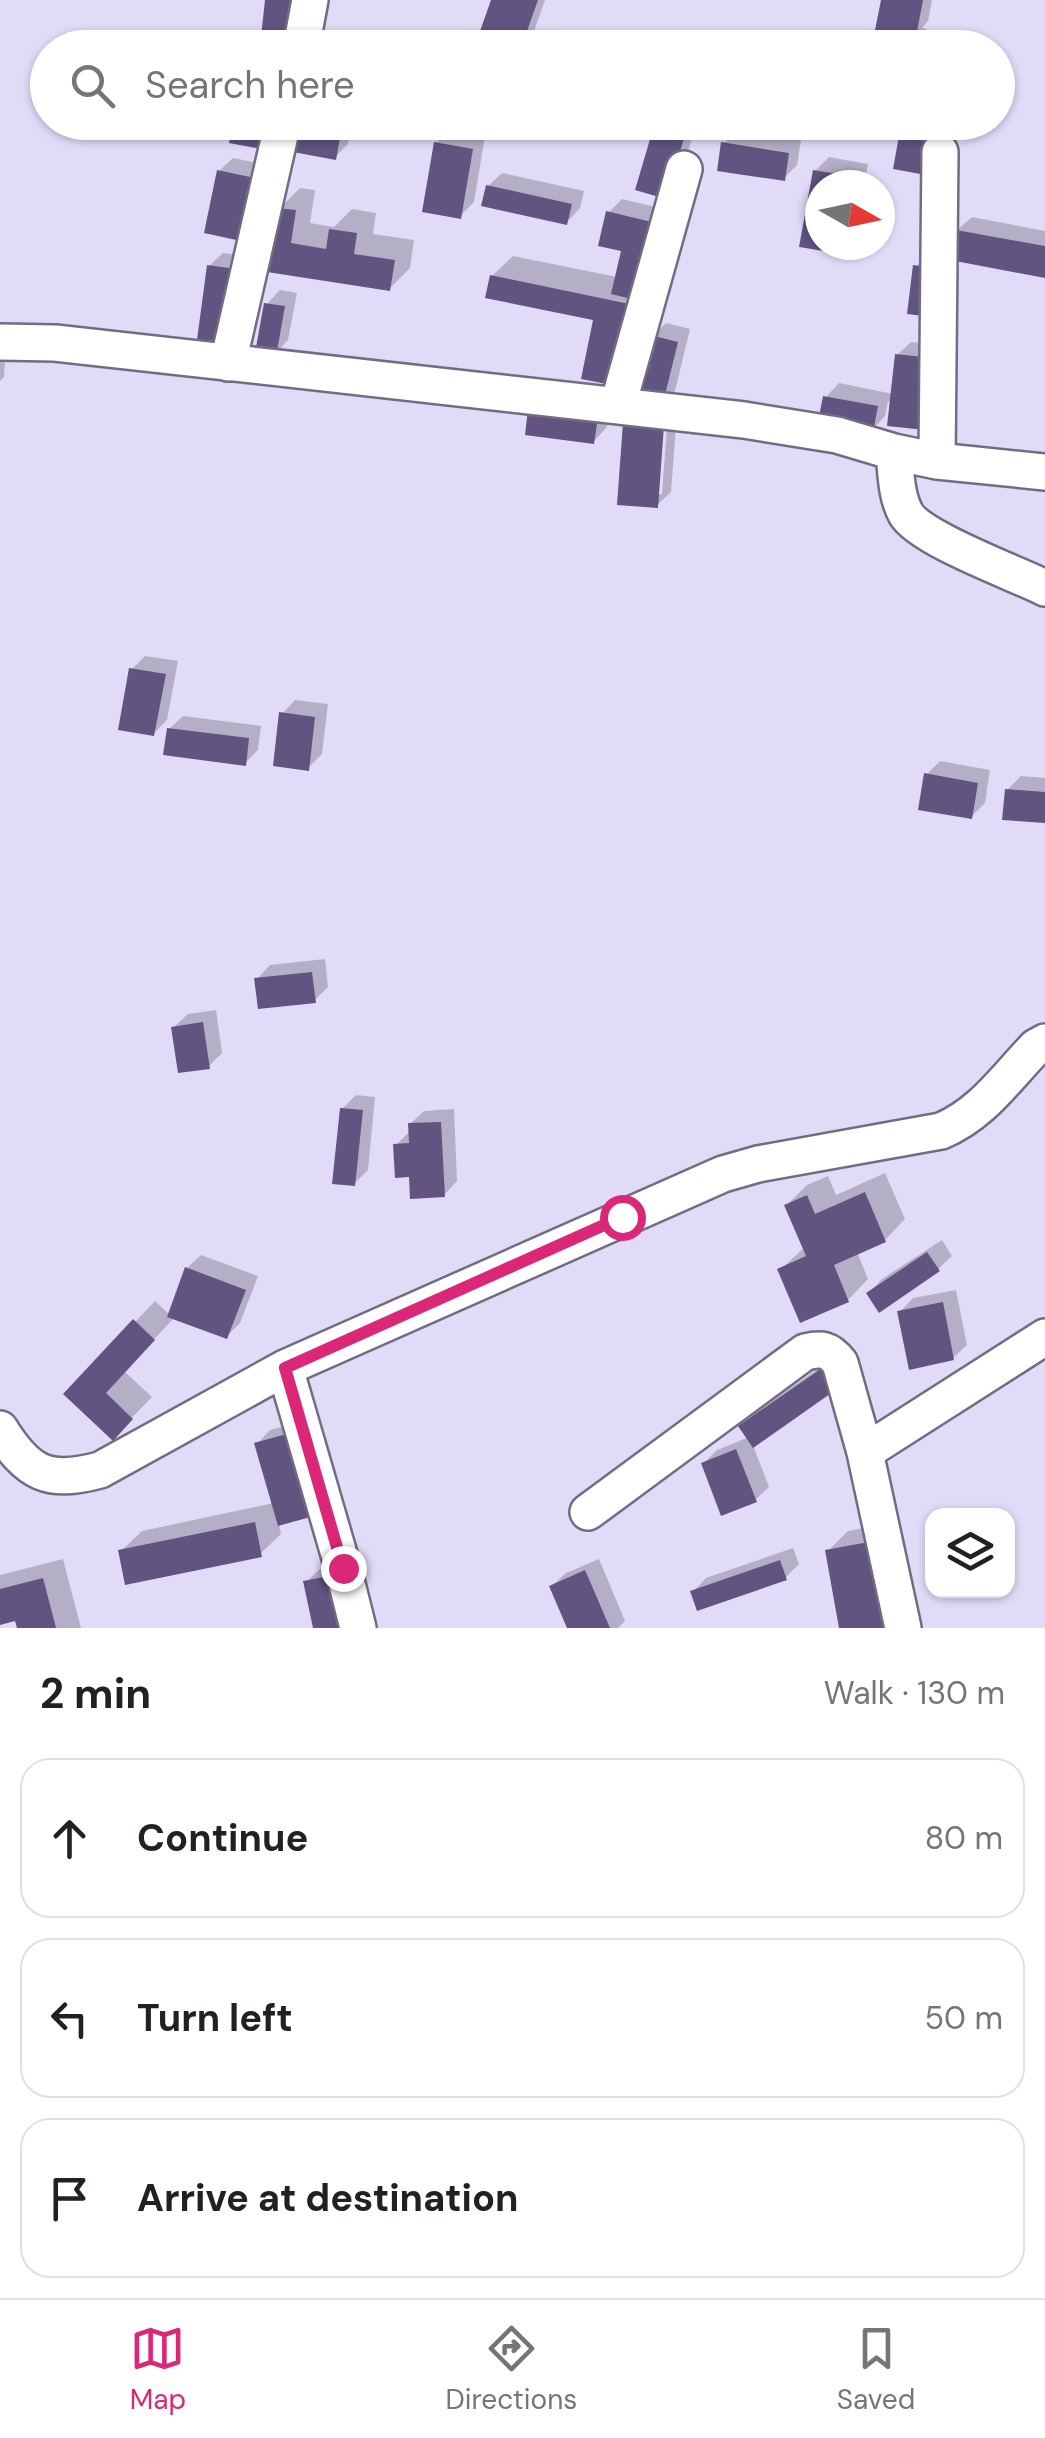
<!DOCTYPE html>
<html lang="en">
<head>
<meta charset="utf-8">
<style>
	:root { --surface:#fff; --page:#f6f6f6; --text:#202124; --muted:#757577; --line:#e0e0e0; --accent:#db2777 }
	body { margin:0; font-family:"DM Sans",sans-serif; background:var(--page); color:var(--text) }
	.controls { position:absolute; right:30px; bottom:30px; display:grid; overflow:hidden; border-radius:20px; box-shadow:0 2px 8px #0004 }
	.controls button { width:90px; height:90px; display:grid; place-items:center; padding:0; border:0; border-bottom:2px solid var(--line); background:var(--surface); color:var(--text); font:50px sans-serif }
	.compass { position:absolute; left:805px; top:170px; width:90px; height:90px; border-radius:50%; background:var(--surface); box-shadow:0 2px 8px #0004; rotate:99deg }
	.stop { position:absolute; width:30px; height:30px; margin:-22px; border:8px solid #db2777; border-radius:50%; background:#fff }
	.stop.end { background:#db2777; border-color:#fff; box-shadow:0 2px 10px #0008 }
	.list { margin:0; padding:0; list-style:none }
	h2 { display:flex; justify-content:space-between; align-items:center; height:130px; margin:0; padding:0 40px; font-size:42px }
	h2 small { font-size:32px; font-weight:400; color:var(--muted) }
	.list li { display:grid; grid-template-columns:65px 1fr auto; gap:30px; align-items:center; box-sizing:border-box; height:160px; margin:0 20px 20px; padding:0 20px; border:2px solid var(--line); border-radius:30px }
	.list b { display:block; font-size:38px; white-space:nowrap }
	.list em { font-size:32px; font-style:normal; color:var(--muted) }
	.icon { flex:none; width:55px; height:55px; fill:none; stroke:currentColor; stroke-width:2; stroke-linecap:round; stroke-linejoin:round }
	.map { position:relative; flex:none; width:1045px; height:1628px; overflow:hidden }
	.search { position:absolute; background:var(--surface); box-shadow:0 2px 8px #0004; left:30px; right:30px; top:30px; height:110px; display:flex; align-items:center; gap:25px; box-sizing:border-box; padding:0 35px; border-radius:55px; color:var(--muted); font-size:38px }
	.sheet { height:670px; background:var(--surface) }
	nav { display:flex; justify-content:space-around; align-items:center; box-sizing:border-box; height:140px; border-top:2px solid var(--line); background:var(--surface); font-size:28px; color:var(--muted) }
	nav a { display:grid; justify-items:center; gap:5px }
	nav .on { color:var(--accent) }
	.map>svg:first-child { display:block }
	.green { fill:#e2dbf8; fill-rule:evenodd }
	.shadow { fill:#0003; fill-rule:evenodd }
	.building { fill:#615481 }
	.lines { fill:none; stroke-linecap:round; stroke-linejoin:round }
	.minor-casing { stroke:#726c83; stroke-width:40 }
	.minor { stroke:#fff; stroke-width:35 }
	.route { stroke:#db2777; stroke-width:12 }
</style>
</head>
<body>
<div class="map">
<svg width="1045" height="1628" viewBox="0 0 1045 1628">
	<rect width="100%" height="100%" fill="#f7f6fb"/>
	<!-- green -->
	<path class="green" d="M0,0H1045V1628H0ZM48,48H998V122H48ZM820,185H880V245H820ZM932,1516H1008V1590H932Z"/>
	<!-- shadow -->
	<path class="shadow" d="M493,0H545L528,48H477Z
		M883,0H932L928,21L922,28L926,29L924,48H891L892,39L899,32Z
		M256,44L257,48H225Z
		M301,122H352L348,144L335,157Z
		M663,122L696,125L679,182L655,130Z
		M915,124L944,129L939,159L901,138Z
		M450,130L485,136L474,202L460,216L436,143Z
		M737,130L801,140L797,165L784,178L724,143Z
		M829,157L868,164L864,185H820V245H848L842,252L802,245L815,171Z
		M233,158L267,165L254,225L219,171Z
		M502,173L584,191L580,208L567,222L488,186Z
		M300,188L315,190L310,223L334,227L352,209L376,213L373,234L414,240L410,268L389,289L270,270L279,209Z
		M622,199L672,211L637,363L596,318L492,276L513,256L617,277L624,249L609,212Z
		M972,217L1045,231V275L950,257L944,300L915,267Z
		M223,253L249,256L200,338L209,266Z
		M280,290L297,293L288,340L275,354L267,304Z
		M666,323L690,329L675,391L662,405L652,337Z
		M0,341L6,342L4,377L0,381Z
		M911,342L945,345L892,401H888L885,416L872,430L826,397L839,383L893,394L897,355Z
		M544,396L610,405L607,427L594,441Z
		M639,410L677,413L671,492L657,505L620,503L626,423ZM663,413H668L662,494H657Z
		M145,656L178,661L167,720L153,734L132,669Z
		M295,700L328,704L322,754L308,768L282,714Z
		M183,716L261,726L258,750L245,763L169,729Z
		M940,761L990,770L985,803L971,817L926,775Z
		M1021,776L1045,778V821L1007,790Z
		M325,959L328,987L315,1000L257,979L270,965Z
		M216,1010L222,1053L209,1066L174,1027L188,1014Z
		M356,1095L375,1097L368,1170L354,1184L342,1109Z
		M454,1109L457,1181L444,1195L412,1174L396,1145L411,1130L410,1124L424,1111Z
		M885,1173L905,1219L885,1240L857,1252L868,1279L848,1300L780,1270L805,1247L787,1205L807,1185L828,1176L836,1195Z
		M942,1240L952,1256L938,1269L869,1293L882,1279Z
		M201,1255L258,1276L240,1323L227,1336L175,1317L124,1371L152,1397L113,1437L67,1394L155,1301L170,1315L187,1268Z
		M956,1290L967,1345L953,1358L900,1312L913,1298Z
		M836,1356L753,1445L769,1487L755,1500L704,1463L717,1450L749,1437L741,1426L755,1413Z
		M303,1421L279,1524L281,1534L260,1554L121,1551L142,1531L274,1503L257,1444L270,1430Z
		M900,1521L917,1615L842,1628L828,1551L848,1531Z
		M793,1548L799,1564L785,1578L693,1592L706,1578Z
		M63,1559L81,1628H20L17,1617L0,1622V1575Z
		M599,1559L625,1621L618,1628H570L552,1586L566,1573Z
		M353,1562L315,1628L306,1582L320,1569Z"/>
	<!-- building -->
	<path class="building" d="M265,0H298L293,48L260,46Z
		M491,0H538L521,48H474Z
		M881,0H923L916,37L875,30Z
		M890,38L914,42L913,48H888Z
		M233,122H279L273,151L229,143Z
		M299,122H343L336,160L293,152Z
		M653,129L684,138L666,199L635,190Z
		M899,136L932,142L926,175L893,169Z
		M434,142L473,149L461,219L422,212Z
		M721,142L789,153L785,181L717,171Z
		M217,170L255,178L241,241L204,233Z
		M813,170L856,177L854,185H820V245H844L843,254L799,247Z
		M486,185L572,204L567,225L481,206Z
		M277,208L296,210L291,243L326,249L329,229L357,233L354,254L395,260L390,291L267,272Z
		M606,211L660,224L640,301L611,294L621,251L598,246Z
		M956,230L1045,246V278L950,260Z
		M207,265L236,269L227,344L197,340Z
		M913,265L938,269L932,317L907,314Z
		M490,275L634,305L617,386L581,379L593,320L485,298Z
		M264,303L285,306L276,357L255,353Z
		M650,335L678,342L662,407L635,401Z
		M895,354L933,358L925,430L887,426Z
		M823,396L878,406L873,432L818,422Z
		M528,409L598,417L594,444L525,435Z
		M623,422L664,425L658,508L617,505Z
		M129,668L166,674L154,736L118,730Z
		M279,712L315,717L309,771L273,766Z
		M167,728L249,738L246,766L163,755Z
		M924,773L978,783L972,819L918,810Z
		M1005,789L1045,792V823L1002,820Z
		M312,972L316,1003L258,1009L254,978Z
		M203,1022L210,1069L178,1073L171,1027Z
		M340,1108L363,1110L355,1186L332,1184Z
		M441,1122L445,1197L410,1199L409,1177L395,1178L393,1144L409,1143L408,1123Z
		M865,1192L886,1242L834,1265L849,1302L800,1323L777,1269L806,1256L784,1205L807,1195L815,1214Z
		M927,1252L940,1271L879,1313L866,1293Z
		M185,1267L246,1290L227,1339L167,1317Z
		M943,1302L954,1360L909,1370L897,1311Z
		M133,1319L155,1340L106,1393L133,1419L113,1441L63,1394Z
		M822,1368L837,1389L753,1448L738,1426Z
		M290,1433L314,1516L278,1526L254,1443Z
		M736,1449L757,1502L721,1516L701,1463Z
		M255,1522L262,1557L125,1585L118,1550Z
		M880,1540L896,1628H839L825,1550Z
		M780,1560L787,1580L697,1611L690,1591Z
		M585,1570L610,1628H567L549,1586Z
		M340,1574L351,1628H313L303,1581Z
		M43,1578L56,1628H17L15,1621L0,1625V1589Z"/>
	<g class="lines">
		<!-- minor casing -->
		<g class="minor-casing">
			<path id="minor" d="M301,48L310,0
				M0,342L55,343L744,420L837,435L894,452L937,461L1045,472
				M228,363L283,122
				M618,405L684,169
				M894,452C896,473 896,496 906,514C921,539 1015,573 1045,588
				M937,461L940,152
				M285,1368L343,1568L358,1628
				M0,1429C28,1474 48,1484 100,1470L285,1368L723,1174L758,1164L941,1131C982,1114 1006,1078 1036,1047L1045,1042
				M588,1512L805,1352C822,1348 829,1349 840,1363L865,1452
				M903,1628L865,1452L1045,1337"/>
		</g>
		<!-- minor -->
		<use href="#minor" class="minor"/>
	</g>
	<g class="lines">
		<!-- route -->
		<path class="route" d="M343,1568L285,1368L622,1217"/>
	</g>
</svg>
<div class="controls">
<button><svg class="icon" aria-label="layers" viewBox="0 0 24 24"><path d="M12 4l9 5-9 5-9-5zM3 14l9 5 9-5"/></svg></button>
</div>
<svg class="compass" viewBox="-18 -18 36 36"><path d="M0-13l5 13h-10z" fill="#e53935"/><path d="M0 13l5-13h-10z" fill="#757577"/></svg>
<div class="stop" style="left:622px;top:1217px"></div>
<div class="stop end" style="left:343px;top:1568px"></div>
<div class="search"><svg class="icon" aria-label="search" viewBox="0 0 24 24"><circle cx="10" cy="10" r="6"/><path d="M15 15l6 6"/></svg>Search here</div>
</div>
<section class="sheet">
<h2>2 min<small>Walk · 130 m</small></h2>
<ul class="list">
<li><svg class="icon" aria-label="ahead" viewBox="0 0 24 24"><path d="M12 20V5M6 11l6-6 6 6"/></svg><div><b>Continue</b></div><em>80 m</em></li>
<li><svg class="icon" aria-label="left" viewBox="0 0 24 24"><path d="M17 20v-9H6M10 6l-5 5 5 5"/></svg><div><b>Turn left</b></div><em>50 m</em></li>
<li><svg class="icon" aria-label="arrive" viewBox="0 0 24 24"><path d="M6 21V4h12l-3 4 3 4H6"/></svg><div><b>Arrive at destination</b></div></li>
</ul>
</section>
<nav>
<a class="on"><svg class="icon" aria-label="map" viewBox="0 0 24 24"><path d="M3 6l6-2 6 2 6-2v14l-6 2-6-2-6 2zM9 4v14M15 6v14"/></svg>Map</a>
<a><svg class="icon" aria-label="directions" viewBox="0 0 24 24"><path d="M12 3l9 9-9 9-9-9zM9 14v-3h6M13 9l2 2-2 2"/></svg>Directions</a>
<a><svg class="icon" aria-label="saved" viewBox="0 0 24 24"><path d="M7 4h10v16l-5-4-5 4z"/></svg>Saved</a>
</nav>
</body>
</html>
